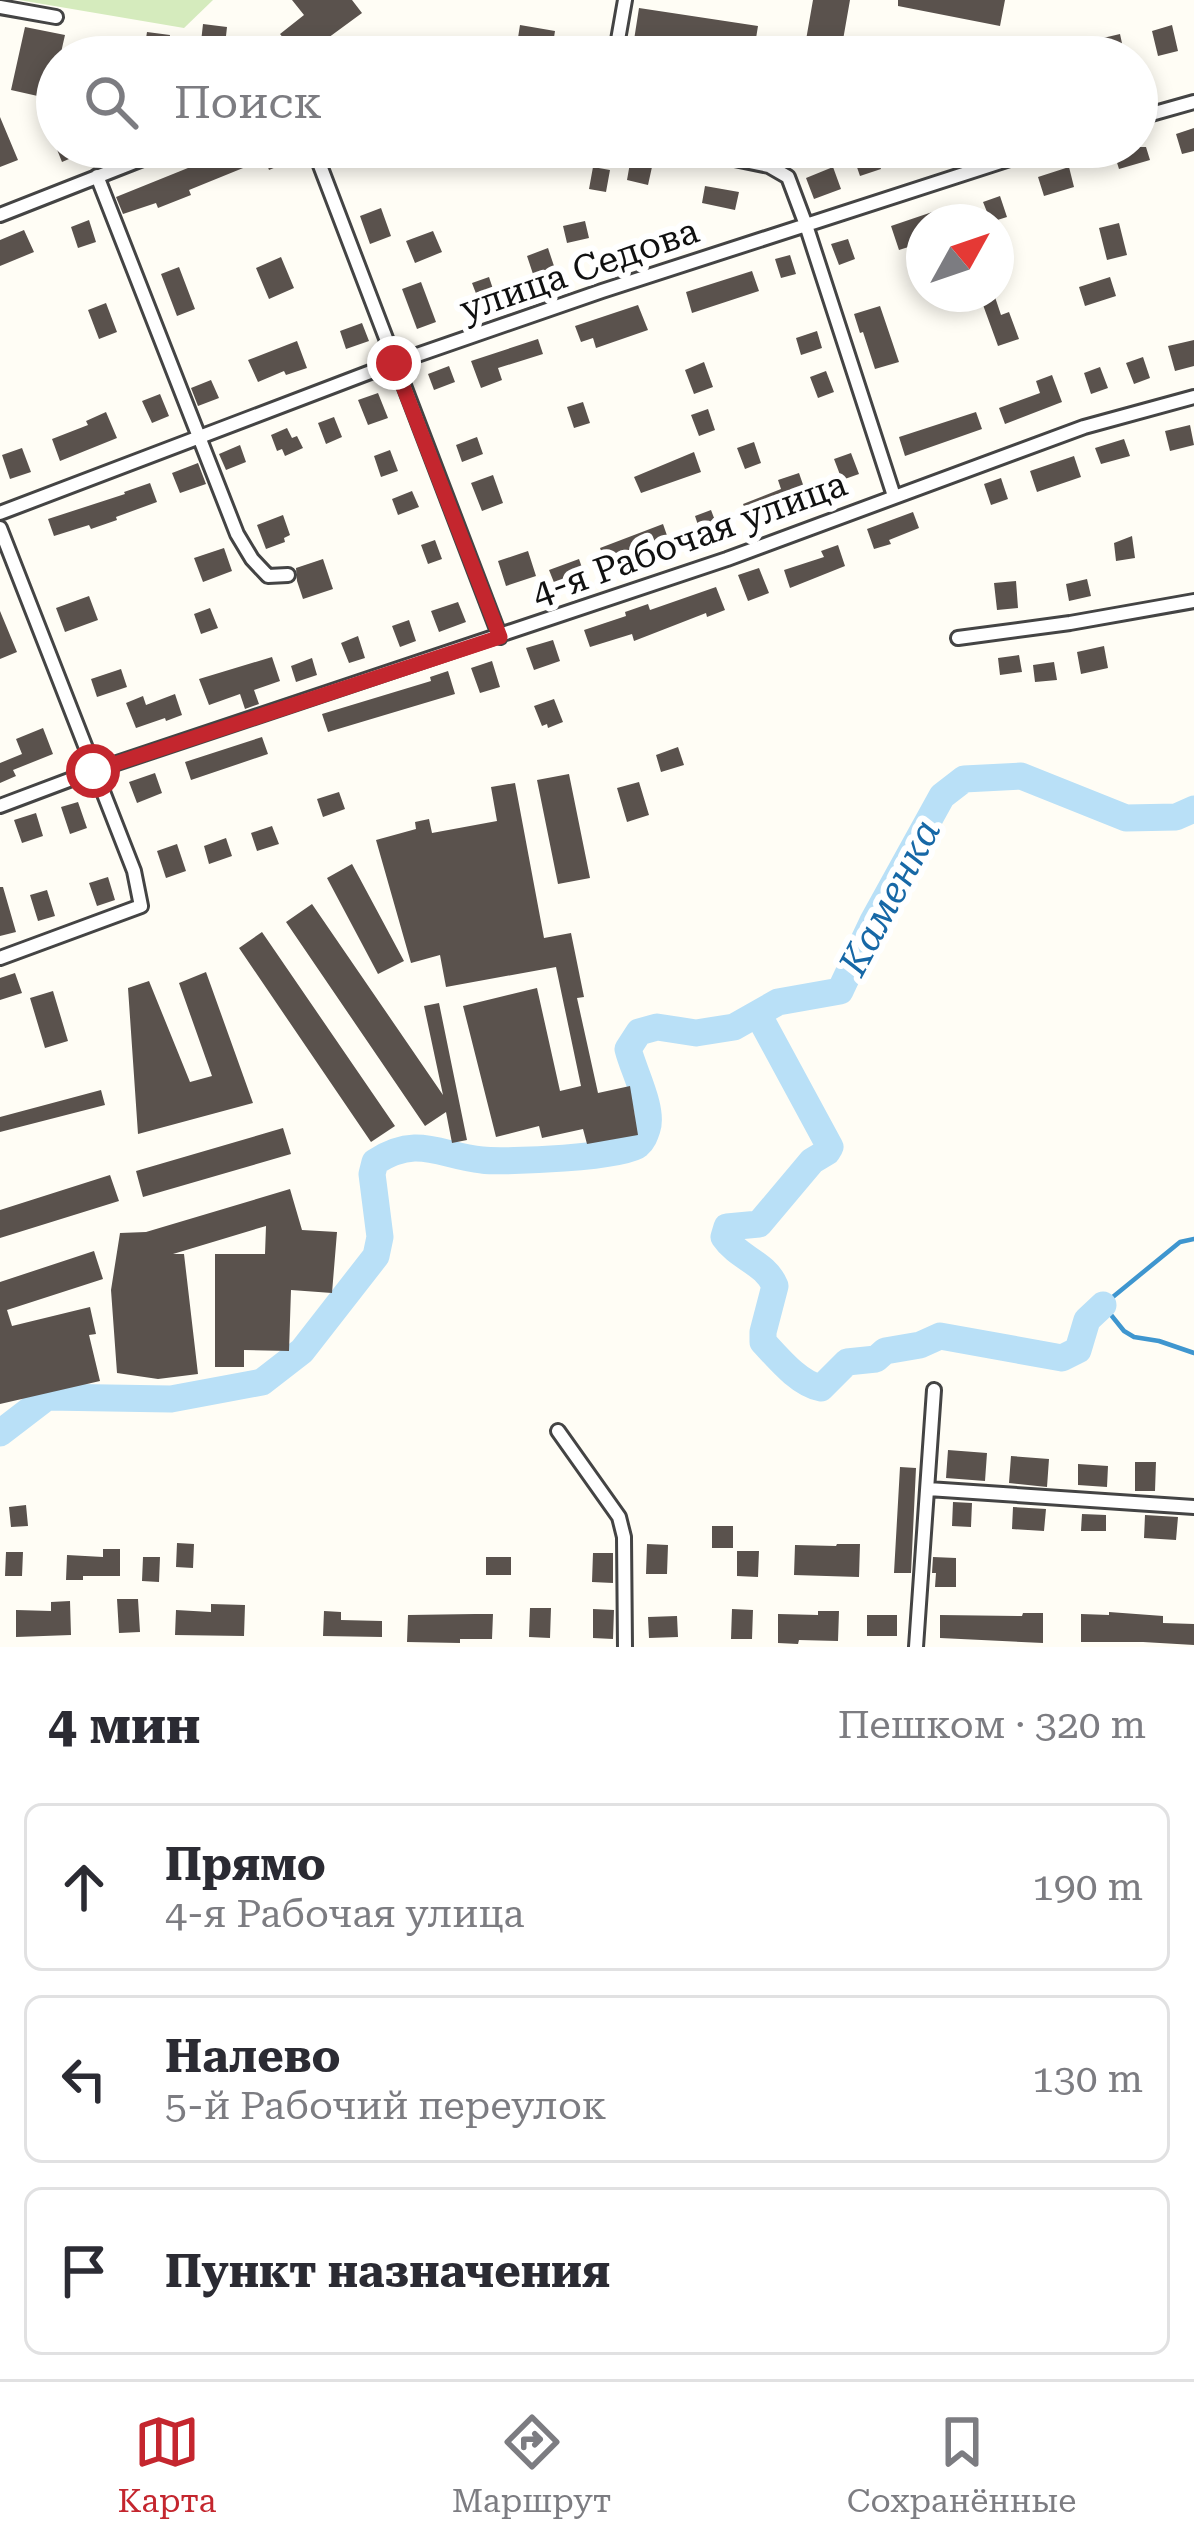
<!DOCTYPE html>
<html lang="ru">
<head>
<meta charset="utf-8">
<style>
	:root { --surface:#fff; --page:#f7f7f7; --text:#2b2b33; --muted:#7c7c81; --line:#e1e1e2; --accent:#c4262e }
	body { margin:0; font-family:"Roboto Serif",serif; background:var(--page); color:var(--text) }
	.compass { position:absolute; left:906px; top:204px; width:108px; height:108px; border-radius:50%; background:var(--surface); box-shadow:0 6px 18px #0003; rotate:50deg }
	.stop { position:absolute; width:36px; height:36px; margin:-27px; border:9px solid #c4262e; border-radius:50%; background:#fff }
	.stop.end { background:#c4262e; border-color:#fff; box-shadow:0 3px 12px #0008 }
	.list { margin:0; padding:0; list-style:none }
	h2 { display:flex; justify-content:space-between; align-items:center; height:156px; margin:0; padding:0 48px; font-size:51px }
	h2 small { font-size:39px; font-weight:400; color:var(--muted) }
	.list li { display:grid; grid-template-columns:78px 1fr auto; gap:36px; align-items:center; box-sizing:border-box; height:168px; margin:0 24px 24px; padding:0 24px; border:3px solid var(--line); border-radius:18px }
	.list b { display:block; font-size:45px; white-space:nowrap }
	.list p { margin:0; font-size:39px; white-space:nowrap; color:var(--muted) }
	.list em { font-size:39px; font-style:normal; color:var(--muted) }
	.icon { flex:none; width:66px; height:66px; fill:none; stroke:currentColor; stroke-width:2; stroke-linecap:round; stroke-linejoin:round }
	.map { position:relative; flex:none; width:1194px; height:1647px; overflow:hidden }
	.search { position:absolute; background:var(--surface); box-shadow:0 6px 18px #0003; left:36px; right:36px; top:36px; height:132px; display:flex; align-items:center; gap:30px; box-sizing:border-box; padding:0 42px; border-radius:66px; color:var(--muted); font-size:45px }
	.sheet { height:732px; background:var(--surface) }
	nav { display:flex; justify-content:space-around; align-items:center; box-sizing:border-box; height:168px; border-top:3px solid var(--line); background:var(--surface); font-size:33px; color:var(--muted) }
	nav a { display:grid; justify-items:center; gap:6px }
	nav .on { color:var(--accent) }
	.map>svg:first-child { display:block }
	.green { fill:#d5ebbd }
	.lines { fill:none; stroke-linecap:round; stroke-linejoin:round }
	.stream { stroke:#3f96cf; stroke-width:4.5 }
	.river { stroke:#b9e0f7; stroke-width:27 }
	.building { fill:#5a524d }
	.minor-casing { stroke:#444; stroke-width:18 }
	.minor { stroke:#fff; stroke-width:12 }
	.route { stroke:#c4262e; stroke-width:15 }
	.labels { text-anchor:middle; stroke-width:12; stroke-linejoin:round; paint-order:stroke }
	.street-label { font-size:36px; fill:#111; stroke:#fff }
	.water-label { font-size:39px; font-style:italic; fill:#1768a6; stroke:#fff }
</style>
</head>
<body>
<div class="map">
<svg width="1194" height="1647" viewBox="0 0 1194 1647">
	<rect width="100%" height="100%" fill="#fffdf5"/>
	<!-- green -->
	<path class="green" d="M19,0H213L184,28Z"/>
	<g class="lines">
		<!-- stream -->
		<path class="stream" d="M1194,1239L1180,1242L1103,1305L1124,1331L1134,1337L1159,1341L1194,1353"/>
		<!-- river -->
		<path class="river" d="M758,1014L830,1147L827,1152L812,1161L759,1224L727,1227L724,1237C738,1258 766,1263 775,1286L763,1332V1342C778,1358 799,1384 821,1388L847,1362L876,1359L885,1351L920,1345L940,1336L1062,1358L1078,1350L1087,1320L1103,1305
			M0,1433L47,1397L171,1399L262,1382L302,1351L376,1256L380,1237L372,1174L375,1162C418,1134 440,1156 482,1160C505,1163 625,1157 638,1145C643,1141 645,1135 647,1129C654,1109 633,1070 628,1049L639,1032L657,1027L696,1033L734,1027L778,1002L840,991L873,921L942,796L964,779L1021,776L1126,818L1176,817L1194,809"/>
	</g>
	<!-- building -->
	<path class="building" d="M292,0H352L362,13L302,57H299L280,34L304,15Z
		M813,0H850L840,57H803Z
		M898,0H1005L1000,26L898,6Z
		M639,8L758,26L753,57L634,40Z
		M203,24L227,27L225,45L201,42Z
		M520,25L555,31L551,57H515Z
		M1172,25L1178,51L1158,56L1152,31Z
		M25,27L65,35L60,57H57L51,99L11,90Z
		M147,32L170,35L168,54L144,51Z
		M1120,34L1125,57H1107L1103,38Z
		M0,117L18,160L0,167Z
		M1194,128V151L1182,154L1176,134Z
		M56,147H97L62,162Z
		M240,147L294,148L286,151L290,161L269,170L265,159L189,190L191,195L158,208L156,203L123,214L116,197Z
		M533,147H555L552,164L531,161Z
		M850,147H874L881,169L860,176Z
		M913,147H950V150L917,160Z
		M1124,147H1146L1150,160L1119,169L1113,150Z
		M630,163L652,167L648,185L627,180Z
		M593,167L610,170L606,192L589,189Z
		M833,167L841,189L814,199L806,178Z
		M1069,167L1074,187L1044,196L1038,177Z
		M705,186L739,192L735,210L702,203Z
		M1000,196L1007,217L991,222L983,202Z
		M947,207L953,222H924V242L899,250L891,226Z
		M381,208L391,236L370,244L360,216Z
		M89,220L96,242L78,248L71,227Z
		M585,221L589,238L567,243L563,226Z
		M1119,223L1127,255L1107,260L1099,228Z
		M24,230L34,252L0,266V240Z
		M433,231L442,252L415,263L406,241Z
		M848,239L855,259L839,265L831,244Z
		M548,248L557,275L536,283L527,256Z
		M790,255L796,274L781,278L775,259Z
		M281,257L294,288L269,299L256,268Z
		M179,267L195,309L177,316L161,274Z
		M752,271L759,291L692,313L686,292Z
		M489,277L496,298L480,304L472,283Z
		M1110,277L1116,296L1085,306L1079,287Z
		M421,282L436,322L417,329L402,289Z
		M979,294H994L1001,315L1009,312L1019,339L998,346Z
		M106,303L117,332L99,339L88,310Z
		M638,305L648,330L596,348L593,338L581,342L575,326Z
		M880,306L899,362L875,369L863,332L860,333L854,314Z
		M362,323L369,341L346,349L340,331Z
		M817,331L822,348L801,355L796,338Z
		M538,339L543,354L498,368L502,380L481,388L471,361Z
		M1194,340V366L1175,371L1168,346Z
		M297,341L307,368L286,375L284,371L258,382L248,360Z
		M1143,357L1150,378L1134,384L1126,363Z
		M704,362L713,387L694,394L685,370Z
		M449,366L455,382L434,390L428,374Z
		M1100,367L1108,388L1091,394L1084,373Z
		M826,371L834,392L818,398L810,377Z
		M1052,375L1062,402L1005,424L999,408L1040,393L1036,381Z
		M211,380L219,398L198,406L191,388Z
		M378,393L388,418L368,425L358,400Z
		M160,394L169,416L152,423L142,401Z
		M583,402L590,423L574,428L567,407Z
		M708,409L715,430L699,436L691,415Z
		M106,412L117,438L60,461L52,439L88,425L86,421Z
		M976,412L982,429L905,456L899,437Z
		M334,417L342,437L326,444L318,423Z
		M1190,425L1194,445L1170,451L1165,431Z
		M287,428L292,438L297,436L303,448L285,456L282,449L277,451L271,435Z
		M477,437L483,454L462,462L456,445Z
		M1124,439L1130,456L1101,464L1095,448Z
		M754,442L761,463L745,469L737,448Z
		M240,445L246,462L226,470L219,454Z
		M22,448L31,472L10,479L2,455Z
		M390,450L398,471L381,477L374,456Z
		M694,452L701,472L641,493L634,477Z
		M851,453L859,474L842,480L834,459Z
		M1074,456L1081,477L1037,492L1030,471Z
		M198,463L206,484L180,493L172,473Z
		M799,473L808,499L750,520L743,504L781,489L778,480Z
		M493,475L503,503L482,511L471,483Z
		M1001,478L1008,499L991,505L984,484Z
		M150,483L157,502L116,517L117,520L91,529L89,525L54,536L48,519L125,494L124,492Z
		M412,491L419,507L398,515L392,499Z
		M711,510L719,531L702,537L695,516Z
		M913,512L919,528L889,540L891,544L874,549L867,529Z
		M283,515L290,535L284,538L285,542L266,549L257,525Z
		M663,524L671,547L609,572L600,548Z
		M1132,536L1135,558L1116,561L1114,543Z
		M435,540L442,559L428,564L421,545Z
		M838,545L845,566L790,588L784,570L824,557L821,551Z
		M224,548L232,571L203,582L194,558Z
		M528,551L536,576L506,586L498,561Z
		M323,559L333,589L303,599L297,581L296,568Z
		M579,559L586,579L557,590L549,570Z
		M759,568L769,593L748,601L738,575Z
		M1087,579L1091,596L1069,601L1066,584Z
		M1016,581L1018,608L997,610L994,583Z
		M716,587L725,610L707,617L706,613L634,641L632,634L590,647L584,630L626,616L625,612L648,604L650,610Z
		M89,596L98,620L65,632L56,608Z
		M458,602L466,622L439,632L431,611Z
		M210,608L218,628L201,634L194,614Z
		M0,611L17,652L0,659Z
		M409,620L416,641L400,647L392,626Z
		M358,636L365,658L349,663L341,643Z
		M553,640L560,661L534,670L526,648Z
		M1104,646L1108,668L1081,674L1077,652Z
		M1019,655L1022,672L1000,675L998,658Z
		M272,657L280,681L254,690L259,704L245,709L240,694L209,705L199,679Z
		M312,658L317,675L296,682L291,666Z
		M492,661L500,687L480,693L471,668Z
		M1054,662L1057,680L1035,682L1033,665Z
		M121,669L127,687L97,697L91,679Z
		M448,671L455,694L328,732L322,714L431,681L430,677Z
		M175,694L182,715L166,721L165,718L136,728L126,703L143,696L146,705Z
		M554,699L563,722L548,728L547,724L542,726L534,706Z
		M43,728L53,754L13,770L16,776L0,783V763L22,754L16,739Z
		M262,737L268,754L191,780L185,762Z
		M678,747L684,765L661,772L656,755Z
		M155,773L162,793L137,803L129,782Z
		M569,774L590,878L558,884L537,780Z
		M639,782L649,815L627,822L617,788Z
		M515,783L544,938L571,933L584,997L577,998L598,1093L630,1086L638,1135L587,1144L583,1129L542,1138L539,1126L496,1137L463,1006L537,988L560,1091L581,1086L556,967L446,987L440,955L411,963L376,840L416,829L415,822L429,819L432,833L497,821L491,787Z
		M339,792L345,809L323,817L317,799Z
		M78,802L87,828L70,834L61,807Z
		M36,813L43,836L22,843L14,820Z
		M272,826L279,844L257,851L251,833Z
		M226,838L232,856L209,864L204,846Z
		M177,844L186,871L166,878L157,851Z
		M352,864L404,961L378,974L327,878Z
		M108,877L115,900L97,906L89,883Z
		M0,887H3L16,932L0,936Z
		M47,890L55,916L38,921L30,895Z
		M312,904L443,1095L424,1006L439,1003L467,1140L452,1143L446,1112L425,1126L286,922Z
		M262,932L395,1126L371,1142L239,948Z
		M206,972L253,1103L138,1134L128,988L149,981L190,1082L212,1076L179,983Z
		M15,973L22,993L0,1000V978Z
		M53,991L68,1041L45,1048L30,998Z
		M101,1090L105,1105L0,1132V1117Z
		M283,1128L291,1154L143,1197L136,1171Z
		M110,1175L119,1201L0,1238V1210Z
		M290,1189L302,1230L337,1232L332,1293L291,1290L289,1351L244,1350V1367H215V1254H265L266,1226L173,1254H184L198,1374L158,1379L117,1373L111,1290L120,1233L146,1232Z
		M94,1251L103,1279L7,1310L12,1326L90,1307L96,1334L89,1335L100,1381L0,1404V1282Z
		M948,1450L987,1453L985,1481L946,1478Z
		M1011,1456L1049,1459L1047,1487L1009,1483Z
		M1135,1462H1156L1155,1491H1135Z
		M1078,1464L1108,1466L1107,1487L1078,1485Z
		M900,1467L916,1468L911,1573H894Z
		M953,1502L972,1503L971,1527L952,1526Z
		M26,1505L28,1526L11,1527L9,1507Z
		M1013,1507L1046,1509L1044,1531L1012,1529Z
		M1082,1514L1106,1515V1531H1081Z
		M1145,1515L1178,1517L1176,1540L1144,1538Z
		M712,1526H733V1548H712Z
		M177,1543L194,1544L193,1568L176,1567Z
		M647,1544L668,1545L667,1574H646Z
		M837,1544H860L859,1577L794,1575L795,1545L836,1546Z
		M103,1549H120V1576H83V1580H66L67,1555L103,1557Z
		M737,1551H759L758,1577L737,1576Z
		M6,1552H23L22,1576H5Z
		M593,1553H613V1583L592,1582Z
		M143,1557H160L159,1582L142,1581Z
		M486,1557H511V1575H486Z
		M933,1557L956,1558V1587H935L936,1573H932Z
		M117,1599H138L140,1632L119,1633Z
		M70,1601L71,1635L16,1637V1610L51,1611V1602Z
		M211,1604L245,1605L244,1636L175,1635L176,1610L211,1612Z
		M530,1608H551L550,1638L529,1637Z
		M593,1609L614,1610L613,1639L593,1638Z
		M732,1609L753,1610L752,1639H731Z
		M324,1611L341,1612V1620L382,1621V1637L323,1636Z
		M818,1611H839L838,1641L799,1640L798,1644L778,1643V1614L818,1615Z
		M1109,1612L1163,1616V1623L1194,1624V1645L1143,1642H1081V1614L1109,1615Z
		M1023,1613H1043V1643L940,1638V1615L1022,1616Z
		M475,1614H493L492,1639H460V1643L407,1642L408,1615Z
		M867,1615H897V1636H867Z
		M677,1616L678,1637L649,1638L648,1617Z"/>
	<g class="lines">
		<!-- minor casing -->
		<g class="minor-casing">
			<path id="minor" d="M0,7L56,17
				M615,57L625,0
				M1137,118L1194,102
				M313,147L500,637
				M676,147L769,166L788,177L806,225L894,496
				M97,176L237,534L252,559L268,576L288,575
				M0,215L173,147
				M0,513L394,363L602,291L1047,147
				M0,528L134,871L141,906L0,958
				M958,638L1070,623L1194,601
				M0,806L93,771L727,559L1084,427L1194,397
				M558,1431L619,1517L624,1537L625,1647
				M928,1489L1194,1507
				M916,1647L934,1390"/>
		</g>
		<!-- minor -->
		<use href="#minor" class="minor"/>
	</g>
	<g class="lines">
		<!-- route -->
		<path class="route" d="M93,771L500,637L394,363"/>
	</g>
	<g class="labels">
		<!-- street labels -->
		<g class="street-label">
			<text transform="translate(579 269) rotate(-19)" y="13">улица Седова</text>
			<text transform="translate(689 538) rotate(-20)" y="13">4-я Рабочая улица</text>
		</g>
		<!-- water labels -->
		<g class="water-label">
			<text transform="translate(889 897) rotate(-62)" y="14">Каменка</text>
		</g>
	</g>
</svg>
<svg class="compass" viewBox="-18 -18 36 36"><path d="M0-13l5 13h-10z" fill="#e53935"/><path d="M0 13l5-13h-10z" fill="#7c7c81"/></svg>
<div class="stop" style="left:93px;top:771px"></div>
<div class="stop end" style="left:394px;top:363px"></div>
<div class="search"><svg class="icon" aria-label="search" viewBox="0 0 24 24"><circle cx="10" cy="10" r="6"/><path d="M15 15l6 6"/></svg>Поиск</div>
</div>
<section class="sheet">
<h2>4 мин<small>Пешком · 320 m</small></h2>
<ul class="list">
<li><svg class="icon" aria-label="ahead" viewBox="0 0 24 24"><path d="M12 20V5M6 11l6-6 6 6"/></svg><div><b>Прямо</b><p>4-я Рабочая улица</p></div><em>190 m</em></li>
<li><svg class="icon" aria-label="left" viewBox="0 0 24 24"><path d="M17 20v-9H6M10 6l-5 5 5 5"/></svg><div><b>Налево</b><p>5-й Рабочий переулок</p></div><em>130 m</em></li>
<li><svg class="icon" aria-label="arrive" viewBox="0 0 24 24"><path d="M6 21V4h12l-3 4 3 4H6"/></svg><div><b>Пункт назначения</b></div></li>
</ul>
</section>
<nav>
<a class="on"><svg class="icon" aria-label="map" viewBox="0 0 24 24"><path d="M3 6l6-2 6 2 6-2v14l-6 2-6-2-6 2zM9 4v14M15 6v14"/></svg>Карта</a>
<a><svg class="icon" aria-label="directions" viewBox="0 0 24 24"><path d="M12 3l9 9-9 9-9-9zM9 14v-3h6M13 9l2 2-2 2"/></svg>Маршрут</a>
<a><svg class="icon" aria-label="saved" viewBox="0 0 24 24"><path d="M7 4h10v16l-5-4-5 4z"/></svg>Сохранённые</a>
</nav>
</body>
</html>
